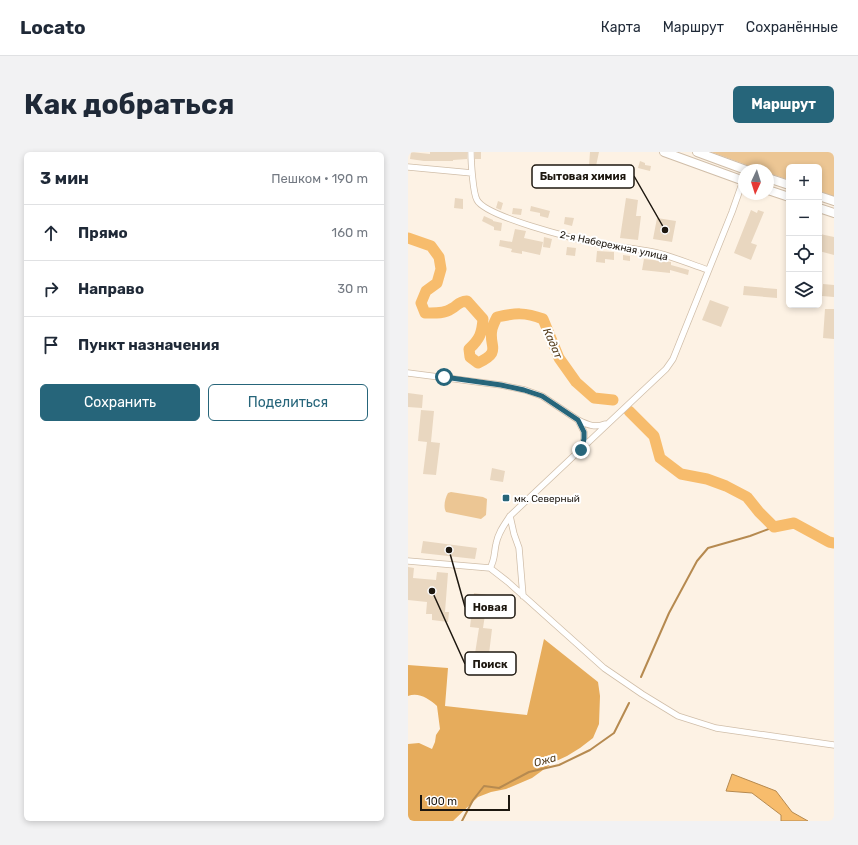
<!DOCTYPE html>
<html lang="ru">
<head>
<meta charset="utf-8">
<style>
	:root { --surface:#fff; --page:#f2f2f3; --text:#1f2937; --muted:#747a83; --line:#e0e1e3; --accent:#26657a }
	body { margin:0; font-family:Rubik,sans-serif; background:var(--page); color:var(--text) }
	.controls { position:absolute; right:12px; top:12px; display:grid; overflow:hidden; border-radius:6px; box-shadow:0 2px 6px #0003 }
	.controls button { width:36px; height:36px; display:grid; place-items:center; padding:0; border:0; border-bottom:1px solid var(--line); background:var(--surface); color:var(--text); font:20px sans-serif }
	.compass { position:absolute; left:330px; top:12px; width:36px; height:36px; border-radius:50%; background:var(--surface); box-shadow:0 2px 6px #0003; rotate:184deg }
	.scale { position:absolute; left:12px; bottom:10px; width:90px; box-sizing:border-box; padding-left:4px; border:2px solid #1d170f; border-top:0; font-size:11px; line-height:14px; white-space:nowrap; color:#1d170f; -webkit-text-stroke:3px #fff; paint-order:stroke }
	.stop { position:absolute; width:12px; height:12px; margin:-9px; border:3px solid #26657a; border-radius:50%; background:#fff }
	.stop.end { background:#26657a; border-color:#fff; box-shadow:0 1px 4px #0008 }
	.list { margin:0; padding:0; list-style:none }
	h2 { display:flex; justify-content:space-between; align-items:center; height:52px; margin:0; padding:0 16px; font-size:17px }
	h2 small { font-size:13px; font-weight:400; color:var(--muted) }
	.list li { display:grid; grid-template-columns:26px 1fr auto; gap:12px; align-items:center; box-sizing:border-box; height:56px; padding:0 16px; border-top:1px solid var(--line) }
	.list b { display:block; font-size:15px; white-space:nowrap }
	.list em { font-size:13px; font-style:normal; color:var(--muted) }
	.actions { display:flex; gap:8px; padding:12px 16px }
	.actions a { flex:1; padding:9px 0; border:1px solid var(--accent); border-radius:6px; text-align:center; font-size:14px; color:var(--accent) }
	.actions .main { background:var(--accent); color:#fff }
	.icon { flex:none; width:22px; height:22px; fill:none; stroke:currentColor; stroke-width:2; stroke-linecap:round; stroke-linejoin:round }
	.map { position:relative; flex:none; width:426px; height:669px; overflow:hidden; border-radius:6px }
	header { display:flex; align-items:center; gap:24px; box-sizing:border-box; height:56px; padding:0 20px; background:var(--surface); border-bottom:1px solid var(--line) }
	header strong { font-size:19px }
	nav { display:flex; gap:22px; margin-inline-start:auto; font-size:14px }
	.intro { display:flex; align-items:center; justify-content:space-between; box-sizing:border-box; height:96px; padding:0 24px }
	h1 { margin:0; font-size:28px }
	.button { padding:10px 18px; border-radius:6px; background:var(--accent); color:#fff; font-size:14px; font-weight:700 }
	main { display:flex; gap:24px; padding:0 24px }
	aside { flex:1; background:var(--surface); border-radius:6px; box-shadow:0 2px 6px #0003 }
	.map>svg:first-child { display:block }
	.green { fill:#ecc694 }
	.forest { fill:#e6ac5c }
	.water { fill:#f7bc6c; stroke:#b68a50 }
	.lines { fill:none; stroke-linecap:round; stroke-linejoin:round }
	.stream { stroke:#b68a50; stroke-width:2 }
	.river { stroke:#f7bc6c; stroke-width:11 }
	.building { fill:#e9d7c0 }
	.street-casing { stroke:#d0bea9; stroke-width:7 }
	.secondary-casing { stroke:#d0bea9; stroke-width:10 }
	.street { stroke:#fff; stroke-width:5.5 }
	.secondary { stroke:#fff; stroke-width:8 }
	.route { stroke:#26657a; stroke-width:5 }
	.poi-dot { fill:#26657a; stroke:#fff; stroke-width:1.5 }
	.labels { text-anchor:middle; stroke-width:4; stroke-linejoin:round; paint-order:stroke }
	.street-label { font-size:10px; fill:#1d170f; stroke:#fff }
	.poi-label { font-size:10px; fill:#1d170f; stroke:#fff; text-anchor:start }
	.water-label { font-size:11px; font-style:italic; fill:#553d1b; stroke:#fff }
	.leader { fill:none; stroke:#1d170f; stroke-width:1.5 }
	.callout-dot { fill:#1d170f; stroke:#fff; stroke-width:1.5 }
	.callout { fill:#fff; stroke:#1d170f; stroke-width:1.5 }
	.callout-label { font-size:11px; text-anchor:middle; font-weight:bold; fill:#1d170f }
</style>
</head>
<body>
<header>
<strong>Locato</strong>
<nav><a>Карта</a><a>Маршрут</a><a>Сохранённые</a></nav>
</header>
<div class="intro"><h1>Как добраться</h1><a class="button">Маршрут</a></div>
<main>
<aside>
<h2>3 мин<small>Пешком · 190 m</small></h2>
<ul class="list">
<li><svg class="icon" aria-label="ahead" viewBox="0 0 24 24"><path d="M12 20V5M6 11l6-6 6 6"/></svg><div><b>Прямо</b></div><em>160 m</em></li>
<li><svg class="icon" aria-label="right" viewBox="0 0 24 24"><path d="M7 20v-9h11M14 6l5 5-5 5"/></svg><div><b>Направо</b></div><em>30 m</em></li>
<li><svg class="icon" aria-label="arrive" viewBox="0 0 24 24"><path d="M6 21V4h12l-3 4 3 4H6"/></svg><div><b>Пункт назначения</b></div></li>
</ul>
<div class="actions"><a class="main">Сохранить</a><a>Поделиться</a></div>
</aside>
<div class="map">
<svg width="426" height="669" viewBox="0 0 426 669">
	<rect width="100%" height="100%" fill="#fdf2e4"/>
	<!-- green -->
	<path class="green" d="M303,0H426V45L411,39V15H381V28L360,21V18H352Z
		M43,340L75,345L79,347L78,363L73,367L38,360C35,355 37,346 40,341Z"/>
	<!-- forest -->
	<path class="forest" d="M136,487L190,530L192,544L191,572L185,586L172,596L159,604L146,610L124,626L98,637L83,640L70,645L45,669H0V592L11,591L24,597L27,590L28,583L32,577L29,554C21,547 11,540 0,544V513L40,516L37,554L119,563Z"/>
	<!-- water -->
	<path class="water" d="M324,622L368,639L384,660L400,669H373V663L344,641L318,639Z"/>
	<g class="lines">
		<!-- stream -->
		<path class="stream" d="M233,525L261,461L289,409L300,396L342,384L366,375
			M54,669L65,648L76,634L91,636L121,620L151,613L182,598L206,581L221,551"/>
		<!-- river -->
		<path class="river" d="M0,86L23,94L31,105L33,117L29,131L18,139L13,151L17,161C25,161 36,162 43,157C51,153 49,150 59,149L75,167C74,181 72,187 61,197L62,205L70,211C95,199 80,195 84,177C85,173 87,169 89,165C107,161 117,160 135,167L151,206L168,230L186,246L205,248
			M221,259L246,284L252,306L273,322L299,327L318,334L339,345L351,360L366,375L386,371L421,390L426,391"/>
	</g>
	<!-- building -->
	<path class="building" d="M3,0L22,2V0H59V7L45,8V9H16L2,7Z
		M67,0H73V7H67Z
		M182,0H191L188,14H181Z
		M232,9L237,11V13L243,14L242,19L230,16Z
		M47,46L55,47V57L46,56Z
		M218,46L230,48L228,64H233L230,88L212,86Z
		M90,49L95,51L93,58L88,56Z
		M123,54L142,59L140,66L132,64V61L122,59Z
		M105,56L114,57L113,63L104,62Z
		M343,58L349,61L350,58L356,60L343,91L349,93L343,108L326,101Z
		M76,64L85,68V69L94,71L93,79L86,78V75L74,69Z
		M157,65L166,66L164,74L156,72Z
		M249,66L268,69L264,90L245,87Z
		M107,77L118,79L116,86L135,90L132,103L114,99V102L103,100L104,97L91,94L92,88L104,90Z
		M412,82L426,85V103L411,99Z
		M136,85L144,87L142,96L135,95Z
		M159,95L168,96L167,104L158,103Z
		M189,99L206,100V108L197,107V111L188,110Z
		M215,103L222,104V109L215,108Z
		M236,107L263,110V113L281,118L280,123L262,118V121L234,118Z
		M415,132L426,133V145L414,144Z
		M336,134L369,137V146L335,143Z
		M302,148L321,155L313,175L294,168Z
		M417,157H426V187L415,186Z
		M0,241L15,243L14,256L0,255Z
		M13,258L26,259L23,290L32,291L28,323L15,322L19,290L10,289Z
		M84,316L97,319L95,330L82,328Z
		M15,389L69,396L67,407L13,401Z
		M0,415L6,416L5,426L28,428L29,420L40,421L37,460H41L40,470L24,468V462H18L19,450L0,448Z
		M66,441L80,443L75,476L84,477L80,510L66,508L71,476L62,475Z"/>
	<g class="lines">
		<!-- street casing -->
		<g class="street-casing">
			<path id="street" d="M63,0C63,10 65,41 69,48C78,65 167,87 188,91C207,95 226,96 245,100C264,104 282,112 300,118
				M0,15L64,21
				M0,221L93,233L117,238L134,244L170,268L176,280V287L173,296
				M170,268C180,273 187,276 197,272
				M102,364L106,382L111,396L115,444
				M0,409L82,416L100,430L196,516L234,542L270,564L308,576L426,593
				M82,416C87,408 86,401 88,392C90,381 96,373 102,364L258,217L265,207L324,60L336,26"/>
		</g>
		<!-- secondary casing -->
		<g class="secondary-casing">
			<path id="secondary" d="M256,0L336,29
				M289,0L338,18
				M360,26L381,33
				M360,38L381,45
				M411,44L426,49
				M411,56L426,61"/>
		</g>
		<!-- street -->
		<use href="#street" class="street"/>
		<!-- secondary -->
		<use href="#secondary" class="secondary"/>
	</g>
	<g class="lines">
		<!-- route -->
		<path class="route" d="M36,225L93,233L116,238L134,244L170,268L176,280V287L173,298"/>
	</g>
	<!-- markers -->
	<rect class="poi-dot" x="94" y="342" width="8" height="8" rx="2"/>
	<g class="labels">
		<!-- street labels -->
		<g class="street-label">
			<text transform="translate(206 93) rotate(12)" y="4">2-я Набережная улица</text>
		</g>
		<!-- poi labels -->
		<g class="poi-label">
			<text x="106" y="350">мк. Северный</text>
		</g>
		<!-- water labels -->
		<g class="water-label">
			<text transform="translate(145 191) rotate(66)" y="4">Кадат</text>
			<text transform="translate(137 608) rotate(-15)" y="4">Ожа</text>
		</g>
	</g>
	<!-- callouts -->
	<path class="leader" d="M257 78L226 24M41 398L57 455M24 439L57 512"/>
	<g class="callout-dot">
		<circle cx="257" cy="78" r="4"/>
		<circle cx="41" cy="398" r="4"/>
		<circle cx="24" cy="439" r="4"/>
	</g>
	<g class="callout">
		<rect x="124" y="13" width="102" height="23" rx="4"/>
		<rect x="57" y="443" width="50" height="23" rx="4"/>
		<rect x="57" y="500" width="51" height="23" rx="4"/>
	</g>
	<g class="callout-label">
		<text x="175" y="28">Бытовая химия</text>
		<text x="82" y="459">Новая</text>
		<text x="82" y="516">Поиск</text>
	</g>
</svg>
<div class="controls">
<button>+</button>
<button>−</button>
<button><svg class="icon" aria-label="locate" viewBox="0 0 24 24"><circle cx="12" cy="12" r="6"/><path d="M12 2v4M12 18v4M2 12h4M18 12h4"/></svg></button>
<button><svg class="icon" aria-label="layers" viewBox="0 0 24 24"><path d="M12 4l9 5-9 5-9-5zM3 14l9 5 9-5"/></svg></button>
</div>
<svg class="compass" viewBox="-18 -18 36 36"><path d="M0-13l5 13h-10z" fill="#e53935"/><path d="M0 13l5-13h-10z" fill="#747a83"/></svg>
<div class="scale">100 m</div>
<div class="stop" style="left:36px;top:225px"></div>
<div class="stop end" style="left:173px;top:298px"></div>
</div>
</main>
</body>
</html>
